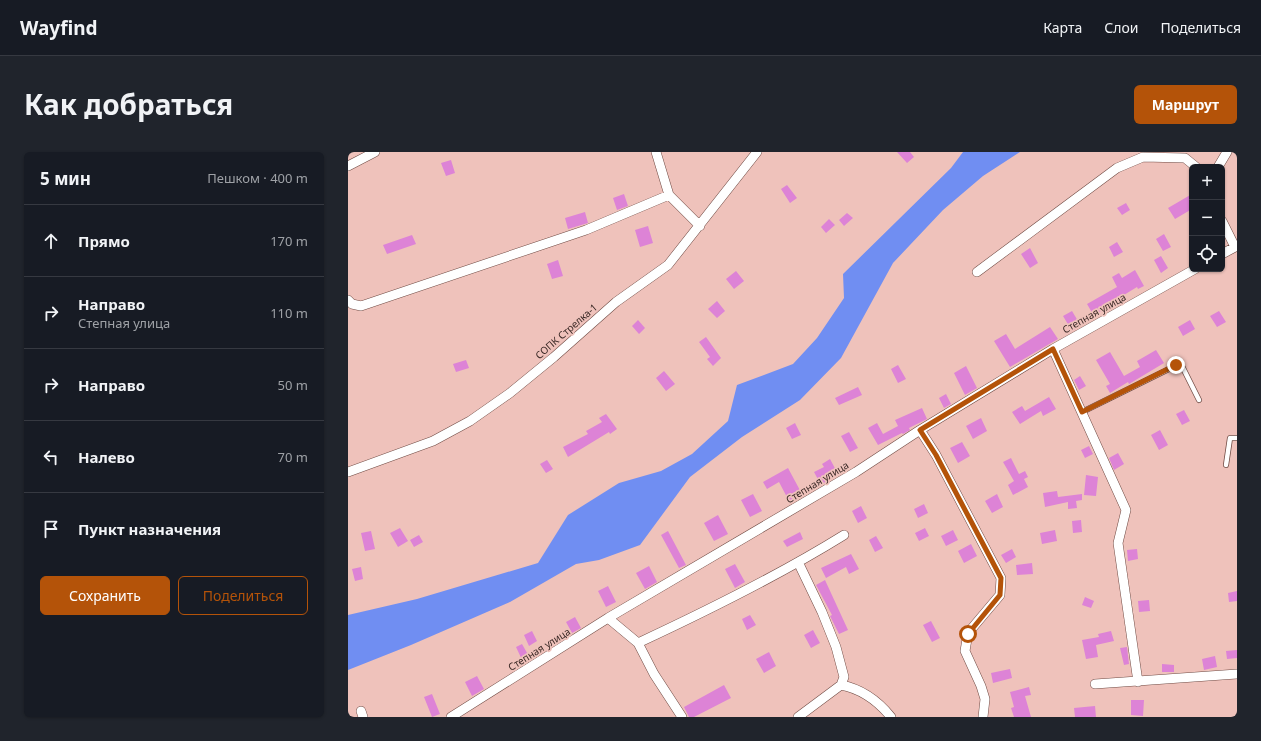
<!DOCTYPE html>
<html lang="ru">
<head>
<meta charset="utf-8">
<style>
	:root { --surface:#171b24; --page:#20242c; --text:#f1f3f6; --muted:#9ea1a6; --line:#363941; --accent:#b45309 }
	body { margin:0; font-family:"Noto Sans",sans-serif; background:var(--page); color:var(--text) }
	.controls { position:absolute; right:12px; top:12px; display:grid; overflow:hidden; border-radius:6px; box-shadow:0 1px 3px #0004 }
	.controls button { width:36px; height:36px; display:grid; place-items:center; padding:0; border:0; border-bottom:1px solid var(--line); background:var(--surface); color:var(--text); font:20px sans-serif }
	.stop { position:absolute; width:12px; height:12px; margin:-9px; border:3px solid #b45309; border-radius:50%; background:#fff }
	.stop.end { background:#b45309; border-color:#fff; box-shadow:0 1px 4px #0008 }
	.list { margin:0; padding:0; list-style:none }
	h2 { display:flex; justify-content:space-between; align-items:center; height:52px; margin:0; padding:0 16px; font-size:17px }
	h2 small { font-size:13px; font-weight:400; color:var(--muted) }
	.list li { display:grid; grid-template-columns:26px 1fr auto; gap:12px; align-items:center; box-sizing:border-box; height:72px; padding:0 16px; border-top:1px solid var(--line) }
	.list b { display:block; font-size:15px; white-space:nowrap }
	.list p { margin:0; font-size:13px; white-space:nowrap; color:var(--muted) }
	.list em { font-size:13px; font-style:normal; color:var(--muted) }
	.actions { display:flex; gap:8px; padding:12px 16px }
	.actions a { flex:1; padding:9px 0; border:1px solid var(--accent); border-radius:6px; text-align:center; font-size:14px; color:var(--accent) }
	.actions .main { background:var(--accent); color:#fff }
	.icon { flex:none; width:22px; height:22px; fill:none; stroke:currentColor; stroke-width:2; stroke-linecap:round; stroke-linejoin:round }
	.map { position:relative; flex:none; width:889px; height:565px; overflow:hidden; border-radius:6px }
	header { display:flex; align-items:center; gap:24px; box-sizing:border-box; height:56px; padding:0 20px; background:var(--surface); border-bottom:1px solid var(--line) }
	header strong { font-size:19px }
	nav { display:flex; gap:22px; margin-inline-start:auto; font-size:14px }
	.intro { display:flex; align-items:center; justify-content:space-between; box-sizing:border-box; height:96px; padding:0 24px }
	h1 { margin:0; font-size:28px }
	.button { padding:10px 18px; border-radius:6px; background:var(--accent); color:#fff; font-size:14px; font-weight:700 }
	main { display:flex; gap:24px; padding:0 24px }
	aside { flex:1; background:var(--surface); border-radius:6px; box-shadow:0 1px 3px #0004 }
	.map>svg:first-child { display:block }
	.water { fill:#708ef2 }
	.building { fill:#dd83d6 }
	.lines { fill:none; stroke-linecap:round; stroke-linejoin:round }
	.service-casing { stroke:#704b44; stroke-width:6 }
	.minor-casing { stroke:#704b44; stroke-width:10 }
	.service { stroke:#fff; stroke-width:4.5 }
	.minor { stroke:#fff; stroke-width:9 }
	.route { stroke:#b45309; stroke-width:5 }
	.labels { text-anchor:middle; stroke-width:3.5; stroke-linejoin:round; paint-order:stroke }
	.street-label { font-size:10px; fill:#382724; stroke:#efc2bb }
</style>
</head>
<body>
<header>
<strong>Wayfind</strong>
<nav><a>Карта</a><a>Слои</a><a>Поделиться</a></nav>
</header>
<div class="intro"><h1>Как добраться</h1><a class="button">Маршрут</a></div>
<main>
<aside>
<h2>5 мин<small>Пешком · 400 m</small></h2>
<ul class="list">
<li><svg class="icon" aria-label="ahead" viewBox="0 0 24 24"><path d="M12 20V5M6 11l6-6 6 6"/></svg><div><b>Прямо</b></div><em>170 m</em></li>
<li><svg class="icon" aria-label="right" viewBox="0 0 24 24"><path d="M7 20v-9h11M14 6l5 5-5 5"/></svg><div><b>Направо</b><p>Степная улица</p></div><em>110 m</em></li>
<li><svg class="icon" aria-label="right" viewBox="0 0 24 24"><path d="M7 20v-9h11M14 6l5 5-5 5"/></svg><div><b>Направо</b></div><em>50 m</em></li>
<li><svg class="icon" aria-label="left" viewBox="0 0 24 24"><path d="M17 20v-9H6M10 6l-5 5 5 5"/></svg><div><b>Налево</b></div><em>70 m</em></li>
<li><svg class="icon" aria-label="arrive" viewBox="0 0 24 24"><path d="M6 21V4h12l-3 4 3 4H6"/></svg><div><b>Пункт назначения</b></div></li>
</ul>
<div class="actions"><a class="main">Сохранить</a><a>Поделиться</a></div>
</aside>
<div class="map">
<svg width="889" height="565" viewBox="0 0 889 565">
	<rect width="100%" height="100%" fill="#efc2bb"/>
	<!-- water -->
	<path class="water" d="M615,0H672L635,24L595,58L545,111L493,206L452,248L394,285L342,325L292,393L251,408L228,412L162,450L63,493L0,518V463L69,447L190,411L220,363L271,331L313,319L344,302L380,269L389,233L445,212L469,186L496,146L495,122L603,16Z"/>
	<!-- building -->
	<path class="building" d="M549,0H562L566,5L559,11Z
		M103,8L107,21L98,24L93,11Z
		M439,33L449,46L442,51L433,37Z
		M276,42L280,54L269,58L265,46Z
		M844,42V57L827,67L820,56Z
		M778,51L782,58L774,63L769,56Z
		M237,60L240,71L220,77L217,66Z
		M499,61L505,66L496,74L491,68Z
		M481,67L487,73L478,81L473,75Z
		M300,74L305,91L292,95L287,78Z
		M816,82L823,95L815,99L808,87Z
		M64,83L68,92L39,102L35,93Z
		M769,90L775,100L766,105L761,95Z
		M682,96L690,111L682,116L673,102Z
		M813,104L820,116L813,121L806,108Z
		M210,108L215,124L204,127L199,112Z
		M787,118L796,134L790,137L789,135L771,146L746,164L739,152L769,135L764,125L771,121L774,126Z
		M388,119L396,129L386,137L378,127Z
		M369,149L377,159L369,166L360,157Z
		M724,159L733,174L724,179L715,164Z
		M871,159L878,170L869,175L862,164Z
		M290,168L297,176L291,182L284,174Z
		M842,168L847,177L835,184L830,175Z
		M702,175L710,187L662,215L646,189L658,182L667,197Z
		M358,185L373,206L365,214L359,207L362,205L351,190Z
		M808,198L816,211L781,232L780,230L762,241L758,234L762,232L748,208L762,200L776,224L792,215L789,209Z
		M118,208L121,216L108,220L105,212Z
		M550,213L558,227L550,231L543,217Z
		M618,214L629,236L617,243L606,221Z
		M316,219L327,232L318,239L308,226Z
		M732,224L738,234L731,238L726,228Z
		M510,235L514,243L491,253L487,246Z
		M598,242L603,252L596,256L591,246Z
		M701,245L708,257L695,264L693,259L672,272L664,260L674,254L677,259Z
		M574,256L579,267L561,276L562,278L555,282L554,281L530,293L520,276L529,271L535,282L550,274L547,268Z
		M836,258L842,269L834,273L828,262Z
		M258,262L269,277L262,282L261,280L220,305L215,295L240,282L238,279L254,270L251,266Z
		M633,266L639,279L625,287L618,274Z
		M447,271L453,283L444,287L438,276Z
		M812,278L820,293L811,298L803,283Z
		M501,280L510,296L502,300L493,284Z
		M614,290L622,304L610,311L602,296Z
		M741,294L745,302L737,306L733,298Z
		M770,301L776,312L766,318L761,306Z
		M663,306L671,322L677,319L680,325L676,327L680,335L665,343L660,333L666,329L655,310Z
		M482,307L489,320L478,326L479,330L473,333L466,320L476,315L474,312Z
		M199,308L205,317L198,321L192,312Z
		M440,316L454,342L441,349L431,330L419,337L415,330Z
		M738,323L750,325L748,344L736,343Z
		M709,339L710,345L734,342V348L728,349L729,356L720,357V350L697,355L695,341Z
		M405,342L414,359L402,365L393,348Z
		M649,342L655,355L644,361L637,349Z
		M576,352L580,361L570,366L566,357Z
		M513,354L519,366L510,371L504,359Z
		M370,363L380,382L366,389L356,371Z
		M733,368L734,380L725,381L724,369Z
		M52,376L60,389L50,395L42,381Z
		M577,376L581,384L571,389L567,381Z
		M605,378L610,388L598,394L593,384Z
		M707,378L709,389L694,392L692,381Z
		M23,379L27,397L17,399L13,381Z
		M320,379L338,413L331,416L313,383Z
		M452,380L455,387L439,395L435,389Z
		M71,383L75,390L66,395L62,388Z
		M528,384L535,396L527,400L521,388Z
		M623,392L629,404L616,411L610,399Z
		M664,397L668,405L658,411L653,403Z
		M789,397L790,407L780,409L779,398Z
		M503,402L511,417L501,422L498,415L478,426L473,416Z
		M684,411L685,422L669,423L668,413Z
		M387,412L397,430L387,436L377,417Z
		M301,414L309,430L297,437L288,421Z
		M13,415L15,427L7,429L4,417Z
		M477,428L500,478L491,482L482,464L484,463L468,433Z
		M260,434L268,450L258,455L250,439Z
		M889,439V449L881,450L880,441Z
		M737,445L746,449L743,456L734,453Z
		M801,448L802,459L791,460L790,449Z
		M402,463L408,473L399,478L394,467Z
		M227,465L233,476L224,481L218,470Z
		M583,469L592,486L584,490L575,473Z
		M465,478L472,491L463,496L456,483Z
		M184,479L189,489L181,494L176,483Z
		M763,479L766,489L748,493L750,505L738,507L734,488L751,485L750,482Z
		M174,492L183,508L176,512L168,495Z
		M779,495L781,512L776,513L772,496Z
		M889,498V506L879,507L878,499Z
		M421,500L428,514L416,521L408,507Z
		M867,504L869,515L856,518L854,507Z
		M814,512L826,513V520H814Z
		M662,517L664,526L645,531L643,521Z
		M129,524L136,537L124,544L117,530Z
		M376,533L383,546L346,565H341L336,555Z
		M681,535L683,543L677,544L683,565H666L663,556L666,555L662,540Z
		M84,542L92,562L84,565L76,545Z
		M783,548H796L795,564L783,563Z
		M747,554L748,565H727L726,556Z"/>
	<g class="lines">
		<!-- service casing -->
		<g class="service-casing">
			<path id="service" d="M734,260L831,212L834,214L851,248
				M878,313L882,286H889"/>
		</g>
		<!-- minor casing -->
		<g class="minor-casing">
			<path id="minor" d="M308,0L321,43
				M0,14L27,0
				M870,15L879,0
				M874,69L887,95
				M874,102L889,94
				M629,120L769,16L795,5L837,6L848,15
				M0,148L4,152L13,154L238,78L321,43L352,74
				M705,197L778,358L770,391L790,530
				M572,278L588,303L653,426L652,443L620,481L617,499L633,534L637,547L635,565
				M0,320L85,289L122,269L162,241L206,205L268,150L320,113L409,0
				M260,466L290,491L306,522L334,565
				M290,491C361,458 430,424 496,383
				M747,532L889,522
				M493,533C514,537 530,549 543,565
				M13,559L15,565
				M103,565L260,466L508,320L572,278L705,197L847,117
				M450,565L493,533L496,525L488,495L474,460L451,412"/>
		</g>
		<!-- service -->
		<use href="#service" class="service"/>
		<!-- minor -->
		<use href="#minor" class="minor"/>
	</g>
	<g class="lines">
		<!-- route -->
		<path class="route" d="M620,482L652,443L653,426L588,303L572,278L705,197L734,260L828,213"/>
	</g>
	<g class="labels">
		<!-- street labels -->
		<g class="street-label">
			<text transform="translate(746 161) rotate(-29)" y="4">Степная улица</text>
			<text transform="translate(218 179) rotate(-41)" y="4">СОПК Стрелка-1</text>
			<text transform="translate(469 330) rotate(-31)" y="4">Степная улица</text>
			<text transform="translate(191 497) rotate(-32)" y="4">Степная улица</text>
		</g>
	</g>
</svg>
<div class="controls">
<button>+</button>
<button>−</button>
<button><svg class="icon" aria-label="locate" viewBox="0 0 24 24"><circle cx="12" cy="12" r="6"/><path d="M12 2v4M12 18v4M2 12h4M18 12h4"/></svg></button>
</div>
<div class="stop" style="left:620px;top:482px"></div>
<div class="stop end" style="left:828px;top:213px"></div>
</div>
</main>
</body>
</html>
